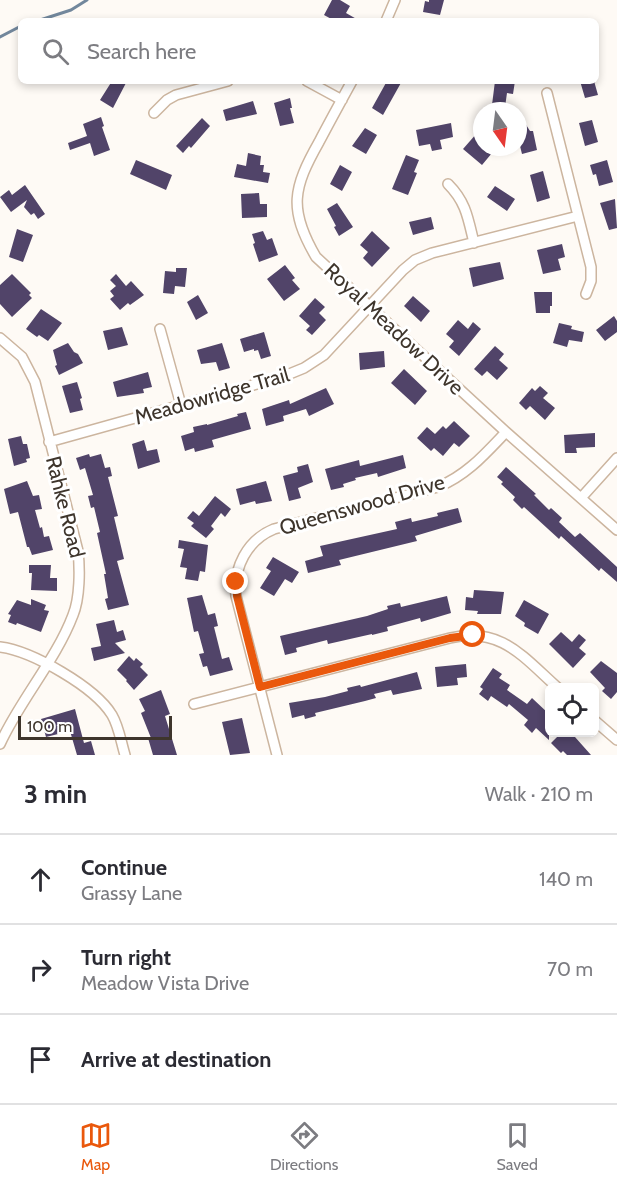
<!DOCTYPE html>
<html lang="en">
<head>
<meta charset="utf-8">
<style>
	:root { --surface:#fff; --page:#f2f2f3; --text:#2b2b33; --muted:#7c7c81; --line:#e1e1e2; --accent:#ea580c }
	body { margin:0; font-family:Cabin,sans-serif; background:var(--page); color:var(--text) }
	.controls { position:absolute; right:18px; bottom:18px; display:grid; overflow:hidden; border-radius:9px; box-shadow:0 3px 9px #0003 }
	.controls button { width:54px; height:54px; display:grid; place-items:center; padding:0; border:0; border-bottom:2px solid var(--line); background:var(--surface); color:var(--text); font:30px sans-serif }
	.compass { position:absolute; left:473px; top:102px; width:54px; height:54px; border-radius:50%; background:var(--surface); box-shadow:0 3px 9px #0003; rotate:166deg }
	.scale { position:absolute; left:18px; bottom:15px; width:154px; box-sizing:border-box; padding-left:6px; border:3px solid #3e352c; border-top:0; font-size:16px; line-height:21px; white-space:nowrap; color:#3e352c; -webkit-text-stroke:4px #fff; paint-order:stroke }
	.stop { position:absolute; width:18px; height:18px; margin:-14px; border:4px solid #ea580c; border-radius:50%; background:#fff }
	.stop.end { background:#ea580c; border-color:#fff; box-shadow:0 2px 6px #0008 }
	.list { margin:0; padding:0; list-style:none }
	h2 { display:flex; justify-content:space-between; align-items:center; height:78px; margin:0; padding:0 24px; font-size:26px }
	h2 small { font-size:20px; font-weight:400; color:var(--muted) }
	.list li { display:grid; grid-template-columns:39px 1fr auto; gap:18px; align-items:center; box-sizing:border-box; height:90px; padding:0 24px; border-top:2px solid var(--line) }
	.list b { display:block; font-size:22px; white-space:nowrap }
	.list p { margin:0; font-size:20px; white-space:nowrap; color:var(--muted) }
	.list em { font-size:20px; font-style:normal; color:var(--muted) }
	.icon { flex:none; width:33px; height:33px; fill:none; stroke:currentColor; stroke-width:2; stroke-linecap:round; stroke-linejoin:round }
	.map { position:relative; flex:none; width:617px; height:755px; overflow:hidden }
	.search { position:absolute; background:var(--surface); box-shadow:0 3px 9px #0003; left:18px; right:18px; top:18px; height:66px; display:flex; align-items:center; gap:15px; box-sizing:border-box; padding:0 21px; border-radius:9px; color:var(--muted); font-size:22px }
	.sheet { height:348px; background:var(--surface) }
	nav { display:flex; justify-content:space-around; align-items:center; box-sizing:border-box; height:84px; border-top:2px solid var(--line); background:var(--surface); font-size:16px; color:var(--muted) }
	nav a { display:grid; justify-items:center; gap:3px }
	nav .on { color:var(--accent) }
	.map>svg:first-child { display:block }
	.lines { fill:none; stroke-linecap:round; stroke-linejoin:round }
	.stream { stroke:#72879c; stroke-width:3 }
	.building { fill:#514469 }
	.street-casing { stroke:#ccb59f; stroke-width:12 }
	.street { stroke:#fff; stroke-width:9 }
	.route { stroke:#ea580c; stroke-width:8 }
	.labels { text-anchor:middle; stroke-width:6; stroke-linejoin:round; paint-order:stroke }
	.street-label { font-size:21px; fill:#3e352c; stroke:#fff }
</style>
</head>
<body>
<div class="map">
<svg width="617" height="755" viewBox="0 0 617 755">
	<rect width="100%" height="100%" fill="#fefaf5"/>
	<g class="lines">
		<!-- stream -->
		<path class="stream" d="M37,21L71,10L87,0
			M0,37L21,26"/>
	</g>
	<!-- building -->
	<path class="building" d="M332,0H340L350,6L346,13L360,21H335L324,15Z
		M429,0H444L440,15L423,12L425,1L429,2Z
		M112,81H127L113,108L100,100Z
		M387,81H402L383,115L372,108Z
		M495,81H515L513,94L507,93L505,107L492,105Z
		M580,81H594L598,95L585,98Z
		M290,98L292,108H290L294,123L280,126L274,103Z
		M253,101L257,114L226,121L223,110Z
		M518,112L530,131H533L537,150L522,154L518,138Z
		M101,117L104,126L102,127L110,150L94,156L90,143L70,150L68,143L87,136L83,124Z
		M202,118L210,126L191,148L189,146L183,153L176,146Z
		M592,120L598,142L585,146L579,123Z
		M451,123L453,137L440,140L442,149L432,151L430,144L419,146L416,130Z
		M365,128L377,135L366,154L352,146Z
		M477,133L482,138V147H497L482,165L463,149Z
		M248,153L261,156L260,165H264L263,172L270,173L268,183L234,177L237,164L246,166Z
		M406,155L419,160L414,172L417,173L408,195L392,189Z
		M136,160L172,175L166,190L130,174Z
		M607,160L613,182L599,186L596,174L593,175L590,165Z
		M340,165L352,172L342,191L330,184Z
		M543,171L550,198L537,202L530,175Z
		M25,185L45,214L38,219L34,213L31,215L24,207L27,200L11,212L0,197L9,190L12,195Z
		M495,186L515,199L507,211L487,197Z
		M259,193L260,204H267V217L242,218L241,194Z
		M615,199L617,228L609,230L600,203Z
		M337,203L353,227L339,236L334,227L336,226L327,209Z
		M431,217L434,229L413,235L409,222Z
		M17,229L33,235L23,262L9,257Z
		M263,231L267,240L272,238L278,255L259,262L253,244L255,243L252,234Z
		M372,231L390,248L372,267L363,258L368,252L360,245Z
		M562,244L565,257L558,259L561,270L543,274L537,250Z
		M500,262L504,279L473,287L469,268Z
		M285,265L295,278L292,280L300,289L284,301L267,279Z
		M176,268H187L185,287L175,286L174,294L163,293L165,271L176,272Z
		M12,274L31,293L29,295L32,298L12,317L0,304V285Z
		M116,274L126,286L131,281L144,295L130,305L128,303L120,310L110,299L114,296L110,291L116,286L110,280Z
		M534,292H552V306H550V313H536Z
		M198,295L208,313L196,320L187,302Z
		M413,296L430,311L421,322L404,306Z
		M315,298L325,307L319,313L326,320L312,335L306,330L310,326L299,316Z
		M41,309L62,323L48,341L39,335L37,337L26,329Z
		M614,316L617,321V332L605,341L596,330Z
		M458,320L468,329L473,322L481,329L459,356L449,347L454,341L446,334Z
		M559,323L572,326L571,329L584,332L582,342L569,340L567,347L553,343Z
		M122,327L128,345L108,350L103,331Z
		M264,332L271,356L261,359L258,350L254,351V349L244,352L240,339Z
		M68,343L74,352L78,354L83,363L59,375L55,366L57,365L53,350Z
		M222,343L230,368L219,371L216,362L201,364L197,350Z
		M495,346L504,354L499,360L508,368L497,380L487,371L482,376L474,369Z
		M384,351L385,367L360,370L359,353Z
		M404,369L427,391L415,405L391,383Z
		M148,372L152,387L143,389L144,393L117,397L113,382Z
		M77,382L82,398L80,399L83,410L70,413L62,386Z
		M540,386L548,393L543,398L555,408L545,420L530,406L526,410L519,403L532,388L535,391Z
		M326,388L334,404L309,416L306,409L283,416L284,421L266,426L262,409L289,400L290,404Z
		M246,412L251,429L212,440L214,447L195,452L194,448L185,451L181,436L194,432L193,427L207,424V425L238,416L237,414Z
		M454,421L470,436L459,447L454,443L443,456L434,448L431,451L417,438L427,427L435,434L443,426L446,429Z
		M595,433V447L576,448L577,453H565L564,435Z
		M21,436L23,444H27L30,458L26,459L27,462L14,466L8,439Z
		M144,440L147,451L157,449L160,462L138,469L132,444Z
		M89,454L90,457L101,454L105,468L110,467L112,476L108,477L118,516L114,517L124,559L117,561L129,605L108,610L105,599L108,598L104,574H106L97,533L100,532L94,507L91,508L88,496L93,495L85,468L80,470L76,458Z
		M403,455L406,468L378,477L377,473L355,478L356,480L343,484L344,487L331,490L325,469L359,460L360,466Z
		M308,464L313,482L298,488L301,498L289,501L283,476L298,472L297,467Z
		M506,467L536,494L534,495L549,510L551,508L562,518L559,522L575,537L580,533L617,567V582L601,568L599,571L561,536L559,539L524,507L522,509L513,500L515,497L501,484L503,482L497,477Z
		M27,481L33,496L39,495L42,509L35,510L40,528L42,527L44,537L49,536L53,550L32,555L29,547H27L18,512L10,514L4,489Z
		M266,481L272,501L256,504L255,501L240,505L236,489Z
		M215,496L231,509L225,517L221,513L211,526L214,529L206,538L191,526L194,523L187,518L193,511L199,516Z
		M458,508L462,522L415,536L417,541L339,560L341,565L308,573L305,561L323,556L320,546L397,529L395,522L411,518L412,522L438,516L437,513Z
		M179,540L208,545L205,572L200,571L198,581L185,579L187,568L180,567L184,549L178,548Z
		M273,557L299,572L292,583L285,579L274,596L260,588L271,571L266,568Z
		M29,565H51L50,578H57V591L31,590L32,573H29Z
		M474,590L504,592L501,614H477L478,611L465,610L466,597L473,598Z
		M202,595L208,615L215,613L218,626L214,627L222,659L229,657L233,670L210,676L207,666L203,667L199,654L204,653L198,631L194,632L187,598Z
		M447,596L451,613L421,622L420,618L387,627L388,631L372,635V634L328,644L327,640L296,648L297,652L285,655L280,636L367,616L388,609L387,606L400,603L401,607Z
		M31,599L46,605L44,610L49,611L41,632L17,623L16,625L8,622L11,615L8,614L17,600L31,605Z
		M524,600L549,614L538,634L524,626L525,623L515,616Z
		M114,620L117,632L123,630L126,640L115,643L125,653L94,661L91,648L101,646L96,624Z
		M561,632L572,642L579,634L586,640L579,648L586,654L573,668L549,644Z
		M129,656L134,661L136,658L143,664L140,667L148,675L134,690L126,681L127,680L117,670Z
		M601,661L617,673V692L611,699L602,691L605,688L590,672Z
		M466,664L467,677L457,678L458,685L437,687L435,667Z
		M493,668L502,674L499,678L510,685L507,690L527,704L532,698L549,714V740L536,728L532,733L524,725L528,720L509,704L507,707L491,696L488,701L479,694L483,689L480,687Z
		M417,672L422,689L393,695L391,690L374,694L376,698L365,701L315,713L316,716L305,719L304,715L292,718L289,703L325,697L348,691L347,688L360,685L361,687Z
		M161,690L170,714L165,716L177,755H153L148,738H151L141,713L145,711L139,699Z
		M75,709L84,743L91,741L95,755H77L70,731L46,737L41,719Z
		M242,718L250,753L230,755L222,722Z
		M562,732H579L575,737L591,755H567L563,751L561,753L551,743Z"/>
	<g class="lines">
		<!-- street casing -->
		<g class="street-casing">
			<path id="street" d="M386,21L395,0
				M307,81L342,100
				M352,81C341,101 330,121 319,142C293,188 288,209 316,257L506,432L617,530
				M547,93L591,267V281L586,294
				M154,113L167,100L176,95L228,81
				M448,184C466,202 468,218 474,243
				M160,329L181,405
				M0,338L22,357L35,382L78,551C80,569 80,598 73,615C56,660 20,700 0,744
				M49,442L282,377L304,368L324,355L403,270L415,260L432,253L578,216
				M581,498L617,458
				M0,647C32,651 95,687 112,715C119,727 121,742 125,755
				M194,704L450,638C501,626 523,657 558,688
				M594,720L617,740
				M277,755L236,596C233,568 247,540 274,529L438,487C467,475 485,454 506,432"/>
		</g>
		<!-- street -->
		<use href="#street" class="street"/>
	</g>
	<g class="lines">
		<!-- route -->
		<path class="route" d="M236,582L237,596L260,687L450,638L473,635"/>
	</g>
	<g class="labels">
		<!-- street labels -->
		<g class="street-label">
			<text transform="translate(394 329) rotate(43)" y="7">Royal Meadow Drive</text>
			<text transform="translate(212 396) rotate(-16)" y="7">Meadowridge Trail</text>
			<text transform="translate(362 505) rotate(-16)" y="7">Queenswood Drive</text>
			<text transform="translate(65 507) rotate(76)" y="7">Rahke Road</text>
		</g>
	</g>
</svg>
<div class="controls">
<button><svg class="icon" aria-label="locate" viewBox="0 0 24 24"><circle cx="12" cy="12" r="6"/><path d="M12 2v4M12 18v4M2 12h4M18 12h4"/></svg></button>
</div>
<svg class="compass" viewBox="-18 -18 36 36"><path d="M0-13l5 13h-10z" fill="#e53935"/><path d="M0 13l5-13h-10z" fill="#7c7c81"/></svg>
<div class="scale">100 m</div>
<div class="stop" style="left:473px;top:635px"></div>
<div class="stop end" style="left:236px;top:582px"></div>
<div class="search"><svg class="icon" aria-label="search" viewBox="0 0 24 24"><circle cx="10" cy="10" r="6"/><path d="M15 15l6 6"/></svg>Search here</div>
</div>
<section class="sheet">
<h2>3 min<small>Walk · 210 m</small></h2>
<ul class="list">
<li><svg class="icon" aria-label="ahead" viewBox="0 0 24 24"><path d="M12 20V5M6 11l6-6 6 6"/></svg><div><b>Continue</b><p>Grassy Lane</p></div><em>140 m</em></li>
<li><svg class="icon" aria-label="right" viewBox="0 0 24 24"><path d="M7 20v-9h11M14 6l5 5-5 5"/></svg><div><b>Turn right</b><p>Meadow Vista Drive</p></div><em>70 m</em></li>
<li><svg class="icon" aria-label="arrive" viewBox="0 0 24 24"><path d="M6 21V4h12l-3 4 3 4H6"/></svg><div><b>Arrive at destination</b></div></li>
</ul>
</section>
<nav>
<a class="on"><svg class="icon" aria-label="map" viewBox="0 0 24 24"><path d="M3 6l6-2 6 2 6-2v14l-6 2-6-2-6 2zM9 4v14M15 6v14"/></svg>Map</a>
<a><svg class="icon" aria-label="directions" viewBox="0 0 24 24"><path d="M12 3l9 9-9 9-9-9zM9 14v-3h6M13 9l2 2-2 2"/></svg>Directions</a>
<a><svg class="icon" aria-label="saved" viewBox="0 0 24 24"><path d="M7 4h10v16l-5-4-5 4z"/></svg>Saved</a>
</nav>
</body>
</html>
